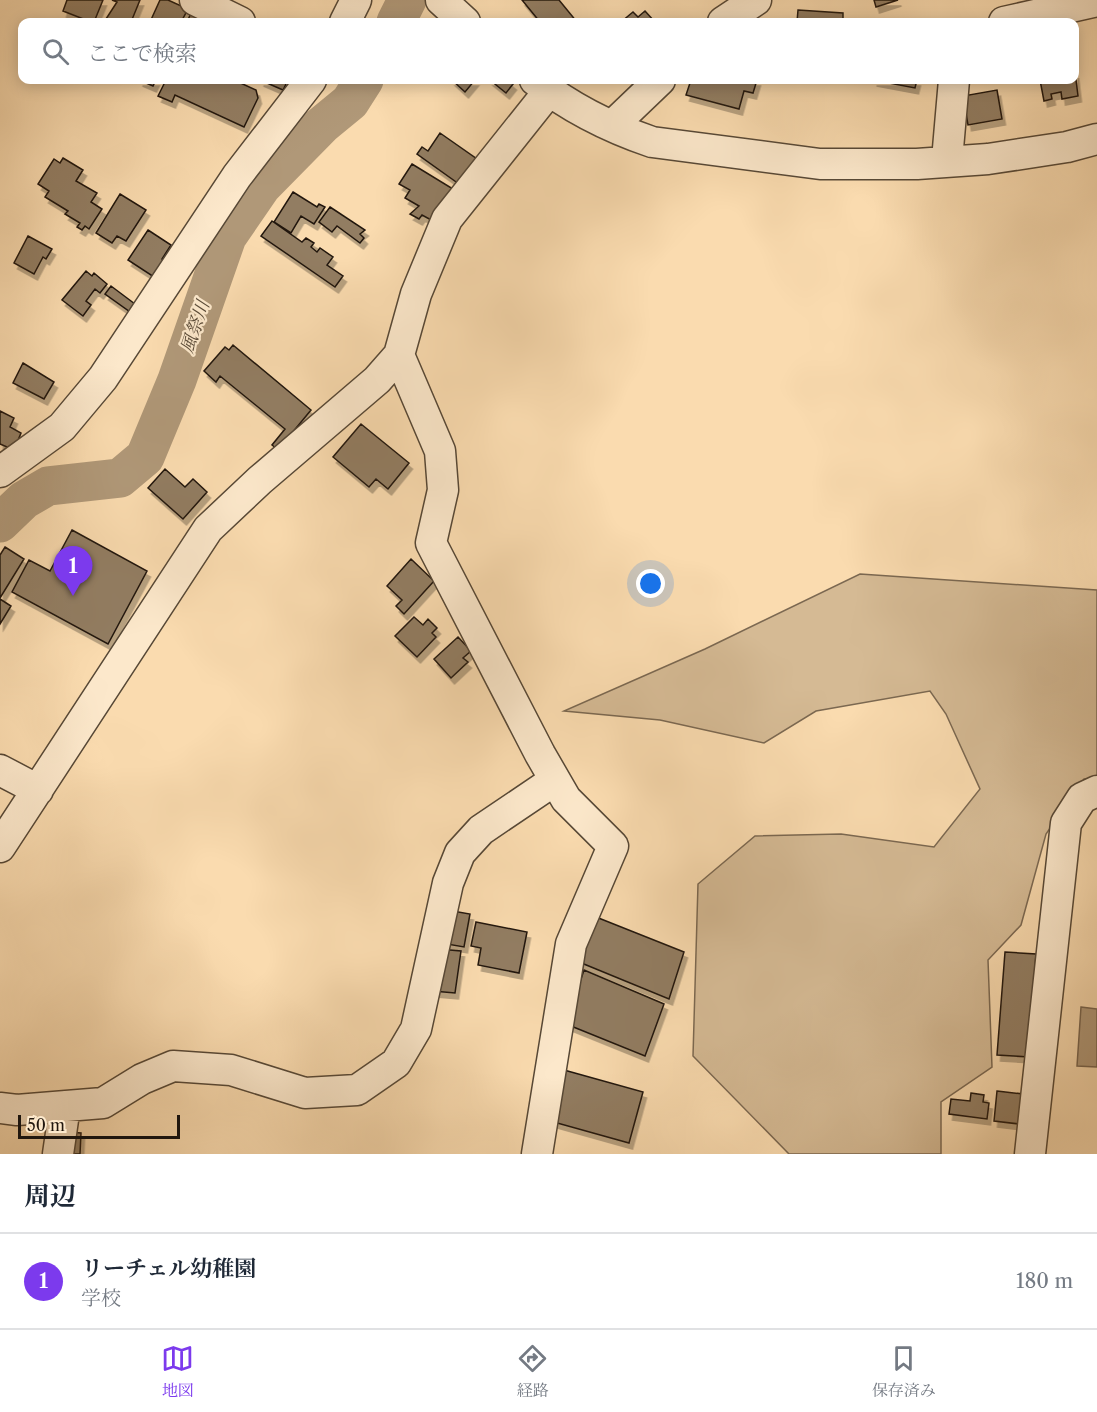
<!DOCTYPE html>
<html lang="ja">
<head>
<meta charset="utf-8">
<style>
	:root { --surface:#fff; --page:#f2f2f3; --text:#1f2937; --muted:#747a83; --line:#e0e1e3; --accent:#7c3aed }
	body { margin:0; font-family:"Libre Caslon Text","Noto Serif JP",serif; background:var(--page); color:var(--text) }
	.scale { position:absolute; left:18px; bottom:15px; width:162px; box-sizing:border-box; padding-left:6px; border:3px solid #21170e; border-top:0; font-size:16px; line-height:21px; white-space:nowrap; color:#21170e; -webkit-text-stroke:4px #fce8cb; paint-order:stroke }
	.you { position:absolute; left:651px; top:584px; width:21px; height:21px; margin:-15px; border:4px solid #fff; border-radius:50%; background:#1a73e8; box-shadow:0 0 0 9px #1a73e833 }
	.badge { display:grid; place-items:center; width:39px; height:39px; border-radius:50%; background:var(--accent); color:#fff; font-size:20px; font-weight:700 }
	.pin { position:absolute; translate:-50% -50px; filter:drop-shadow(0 2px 3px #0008) }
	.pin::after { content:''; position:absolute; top:32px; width:21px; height:18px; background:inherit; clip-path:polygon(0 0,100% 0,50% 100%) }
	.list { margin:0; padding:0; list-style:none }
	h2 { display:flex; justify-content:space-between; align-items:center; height:78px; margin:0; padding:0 24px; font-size:26px }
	h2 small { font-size:20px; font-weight:400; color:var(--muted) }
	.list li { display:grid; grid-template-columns:39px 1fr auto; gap:18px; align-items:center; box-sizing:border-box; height:96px; padding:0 24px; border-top:2px solid var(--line) }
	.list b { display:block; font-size:22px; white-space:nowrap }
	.list p { margin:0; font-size:20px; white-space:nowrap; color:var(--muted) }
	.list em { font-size:20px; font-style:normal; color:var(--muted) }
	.icon { flex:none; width:33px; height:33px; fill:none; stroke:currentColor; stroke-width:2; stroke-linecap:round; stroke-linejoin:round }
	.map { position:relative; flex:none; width:1097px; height:1154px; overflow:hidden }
	.search { position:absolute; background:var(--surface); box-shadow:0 3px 15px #0003; left:18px; right:18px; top:18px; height:66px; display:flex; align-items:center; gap:15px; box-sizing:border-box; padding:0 21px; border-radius:12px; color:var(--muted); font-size:22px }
	.sheet { height:174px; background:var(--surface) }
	nav { display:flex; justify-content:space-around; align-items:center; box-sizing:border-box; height:84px; border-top:2px solid var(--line); background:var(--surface); font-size:16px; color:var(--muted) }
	nav a { display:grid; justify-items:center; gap:3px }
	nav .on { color:var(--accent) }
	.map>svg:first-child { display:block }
	.green { fill:#d5ba94; stroke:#7b6851; stroke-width:1.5 }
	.water { fill:#b09878; stroke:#77644e; stroke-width:1.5 }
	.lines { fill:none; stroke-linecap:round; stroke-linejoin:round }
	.river { stroke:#b09878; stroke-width:39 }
	.building { fill:#927d62; stroke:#21170e; stroke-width:1.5; filter:url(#shadow) }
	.minor-casing { stroke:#574836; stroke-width:33 }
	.minor { stroke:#fce8cb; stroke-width:30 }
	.labels { text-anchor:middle; stroke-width:4.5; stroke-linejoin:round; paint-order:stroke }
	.water-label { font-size:18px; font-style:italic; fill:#5a4b38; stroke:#fce8cb }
</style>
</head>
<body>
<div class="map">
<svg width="1097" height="1154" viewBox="0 0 1097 1154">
	<defs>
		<filter id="shadow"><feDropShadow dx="3.5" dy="6" stdDeviation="0" flood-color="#0004"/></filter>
	</defs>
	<rect width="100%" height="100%" fill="#fadbaf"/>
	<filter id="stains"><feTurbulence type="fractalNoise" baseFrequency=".00333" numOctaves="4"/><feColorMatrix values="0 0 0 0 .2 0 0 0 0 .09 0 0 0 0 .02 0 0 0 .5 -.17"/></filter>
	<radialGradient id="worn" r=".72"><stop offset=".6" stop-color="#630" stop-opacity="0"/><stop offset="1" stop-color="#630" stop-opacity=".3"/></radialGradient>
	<!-- green -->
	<path class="green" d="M860,574L1097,590V780L1084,779L1046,834L1021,925L988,960L992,1067L941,1102V1154H789L693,1056L698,884L755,836L841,834L934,847L980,789L946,714L930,691L816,711L764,743L660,720L564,711L705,649Z"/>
	<!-- water -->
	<path class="water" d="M1081,1007L1097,1009V1067L1077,1066Z"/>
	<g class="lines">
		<!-- river -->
		<path class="river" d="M396,22L407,0
			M0,523L24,500L48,486L120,478L145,457L177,380L227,237L262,186L322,125L350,102L364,80"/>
	</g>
	<!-- building -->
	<path class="building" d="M67,0H103L94,22H91L63,11Z
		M112,0H140L131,22H104L117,2Z
		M160,0H168L188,9L181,22H150Z
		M522,0H559L577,22H540Z
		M874,0H898L876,7Z
		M798,10L843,13V22H797Z
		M192,11L218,22H187Z
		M645,11L655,22H621L633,12L638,17Z
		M1075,72L1078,96L1062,99L1061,92L1051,94L1052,99L1044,101L1040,80H1074Z
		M139,80H156L153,86Z
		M166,80H234L256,90L258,98L244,127L175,95L172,102L158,96Z
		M260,80H288L283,90Z
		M452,80H475L465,92Z
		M490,80H508L513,84L506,93Z
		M691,80H757L753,93L744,91L739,109L686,95Z
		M873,80H917L915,88Z
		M997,90L1002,119L968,125L963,96Z
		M440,133L477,159L459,184L417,154L422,147L428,151Z
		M63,158L83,170L76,181L97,193L91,202L102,209L89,229L85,226L82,230L77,227L80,223L65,214L68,211L45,197L49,191L38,184L54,159L60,163Z
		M412,164L453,189L433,221L422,215L419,219L410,214L419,206L405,198L410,190L399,184Z
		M293,192L317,207L319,204L325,207L314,224L301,216L291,233L274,222Z
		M120,194L146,210L126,241L117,236L112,243L96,233Z
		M330,207L365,230L360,234L364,238L360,243L337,226L332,232L319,222Z
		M272,221L302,242L306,238L314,243L311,247L317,252L320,248L333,257L327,265L343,276L335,287L261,236Z
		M148,230L171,245L162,259L168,263L157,279L128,260Z
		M28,236L52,249L46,259L43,257L34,274L14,263Z
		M86,271L92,276L94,273L107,284L100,293L95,289L86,301L91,305L83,316L62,300Z
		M111,286L139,307L133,314L105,294Z
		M233,345L311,410L278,450L272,445L285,429L220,376L216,382L204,371L225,347L229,350Z
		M23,363L54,382L44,399L13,383Z
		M0,411L14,418L10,427L21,433L14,450L0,444Z
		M361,424L409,463L388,489L376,479L369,487L333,457Z
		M165,469L185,487L193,479L207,492L183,519L148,488Z
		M72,530L147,571L108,644L12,592L29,560L50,571Z
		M5,547L24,559L0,598V555Z
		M411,559L434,581L404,614L396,606L402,600L387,586Z
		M0,599L11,606L0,624Z
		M414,617L423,625L428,619L437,628L432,633L436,637L417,657L395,636Z
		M458,637L471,651L463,658L468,662L451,678L434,659Z
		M447,910L470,914L464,947L441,943Z
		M596,917L684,952L669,999L579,962Z
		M476,922L527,932L519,973L478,965L481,948L471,946Z
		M438,949L461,951L455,993L433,991Z
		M1005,952L1036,954L1029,1057L997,1055Z
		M584,970L664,1004L645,1056L566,1024Z
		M564,1070L643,1092L629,1143L550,1121Z
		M997,1091L1023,1094L1019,1124L994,1121Z
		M971,1093L984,1095L983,1102L989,1103L987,1119L949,1114L951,1099L970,1101Z
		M69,1132L81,1133L80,1154H67Z"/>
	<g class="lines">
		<!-- minor casing -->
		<g class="minor-casing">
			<path id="minor" d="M195,0L240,22
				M441,0L465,22
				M345,22L356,0
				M723,22L756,0
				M1004,22L1097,1
				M535,80C569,107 611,128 652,142L820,164H917L988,159L1067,147L1097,139
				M613,125L660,80
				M947,160L954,80
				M0,472L62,427L103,378L237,176L311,80
				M0,770L38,790
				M0,847L208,529L260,480L377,380L399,355
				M0,1108L17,1110L103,1103L142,1079L173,1066L231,1070L305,1093L357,1090L396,1063L416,1029L448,883L460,853L481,830L555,780
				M58,1154L65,1106
				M537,1154L571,944L613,846L566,799L540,754L431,543L443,490L440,451L399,355L416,294L447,219L549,91
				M1030,1154L1066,823L1082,798L1097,791"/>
		</g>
		<!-- minor -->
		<use href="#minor" class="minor"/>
	</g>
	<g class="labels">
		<!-- water labels -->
		<g class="water-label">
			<text transform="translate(195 327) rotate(-71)" y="6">風祭川</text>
		</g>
	</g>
	<rect width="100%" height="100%" filter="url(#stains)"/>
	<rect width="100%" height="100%" fill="url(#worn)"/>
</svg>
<div class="scale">50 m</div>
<div class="you"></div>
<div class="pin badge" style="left:73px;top:596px">1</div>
<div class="search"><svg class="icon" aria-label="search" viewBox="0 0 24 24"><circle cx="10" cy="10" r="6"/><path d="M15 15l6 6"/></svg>ここで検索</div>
</div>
<section class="sheet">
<h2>周辺<small></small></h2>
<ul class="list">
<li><span class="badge">1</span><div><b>リーチェル幼稚園</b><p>学校</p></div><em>180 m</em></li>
</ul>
</section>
<nav>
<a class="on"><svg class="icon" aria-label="map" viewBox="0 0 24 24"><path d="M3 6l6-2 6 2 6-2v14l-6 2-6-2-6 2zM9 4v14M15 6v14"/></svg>地図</a>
<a><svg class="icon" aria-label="directions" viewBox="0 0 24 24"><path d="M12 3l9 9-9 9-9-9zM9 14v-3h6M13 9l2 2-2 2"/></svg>経路</a>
<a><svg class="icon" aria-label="saved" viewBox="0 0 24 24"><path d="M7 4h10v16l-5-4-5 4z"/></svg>保存済み</a>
</nav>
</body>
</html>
